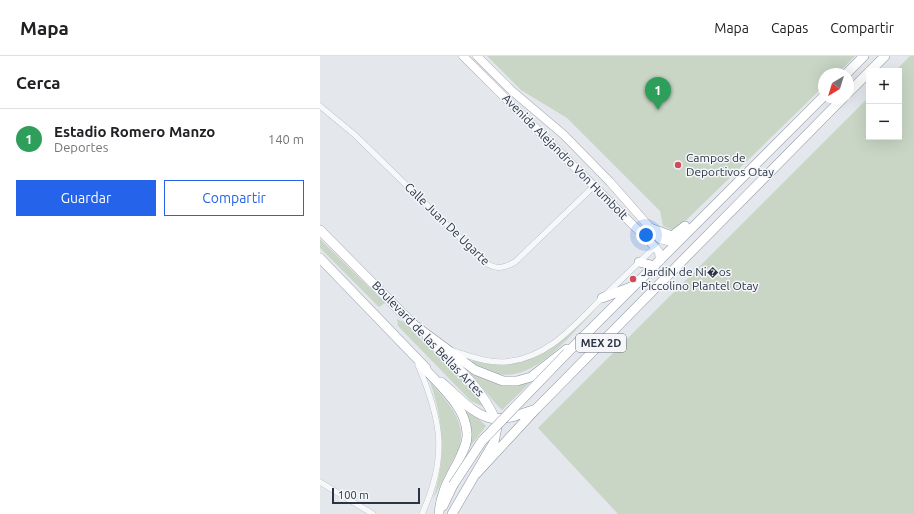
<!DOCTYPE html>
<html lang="es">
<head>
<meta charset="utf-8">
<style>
	:root { --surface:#fff; --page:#f2f2f2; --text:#202124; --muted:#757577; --line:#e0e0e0; --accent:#2563eb }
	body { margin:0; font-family:Ubuntu,sans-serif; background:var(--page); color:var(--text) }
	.controls { position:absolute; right:12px; top:12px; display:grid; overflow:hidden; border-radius:0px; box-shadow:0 4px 16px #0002 }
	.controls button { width:36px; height:36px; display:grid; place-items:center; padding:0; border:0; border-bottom:1px solid var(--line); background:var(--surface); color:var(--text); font:20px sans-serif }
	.compass { position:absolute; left:498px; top:12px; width:36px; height:36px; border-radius:50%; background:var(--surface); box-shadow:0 4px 16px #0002; rotate:218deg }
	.scale { position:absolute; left:12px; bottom:10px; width:88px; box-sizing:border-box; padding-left:4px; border:2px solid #2b3445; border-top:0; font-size:11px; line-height:14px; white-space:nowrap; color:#2b3445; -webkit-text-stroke:3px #f4f6f9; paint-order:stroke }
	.you { position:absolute; left:326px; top:179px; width:14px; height:14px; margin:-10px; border:3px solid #fff; border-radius:50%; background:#1a73e8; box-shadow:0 0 0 6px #1a73e833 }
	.badge { display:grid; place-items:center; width:26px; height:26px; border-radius:50%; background:var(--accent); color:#fff; font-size:13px; font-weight:700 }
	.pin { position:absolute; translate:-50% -33px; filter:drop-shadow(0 1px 2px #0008) }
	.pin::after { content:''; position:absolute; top:21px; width:14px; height:12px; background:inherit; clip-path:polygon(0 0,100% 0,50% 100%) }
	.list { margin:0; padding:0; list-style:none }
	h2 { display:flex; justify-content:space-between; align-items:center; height:52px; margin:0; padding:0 16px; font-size:17px }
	h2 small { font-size:13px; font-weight:400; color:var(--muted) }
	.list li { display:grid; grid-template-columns:26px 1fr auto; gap:12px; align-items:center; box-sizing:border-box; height:60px; padding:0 16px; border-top:1px solid var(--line) }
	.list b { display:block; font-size:15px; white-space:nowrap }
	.list p { margin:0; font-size:13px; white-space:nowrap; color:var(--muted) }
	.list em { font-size:13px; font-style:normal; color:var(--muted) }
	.actions { display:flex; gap:8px; padding:12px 16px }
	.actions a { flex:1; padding:9px 0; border:1px solid var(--accent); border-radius:0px; text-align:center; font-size:14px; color:var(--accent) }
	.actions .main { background:var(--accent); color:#fff }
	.map { position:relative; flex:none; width:594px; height:458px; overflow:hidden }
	header { display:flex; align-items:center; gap:24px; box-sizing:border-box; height:56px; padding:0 20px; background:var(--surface); border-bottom:1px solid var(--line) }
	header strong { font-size:19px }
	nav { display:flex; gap:22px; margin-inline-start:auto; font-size:14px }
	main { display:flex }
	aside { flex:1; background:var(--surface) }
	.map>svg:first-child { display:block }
	.green { fill:#c9d6c5 }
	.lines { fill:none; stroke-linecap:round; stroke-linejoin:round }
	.minor-casing { stroke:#a9aeb7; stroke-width:6 }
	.secondary-casing { stroke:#a9aeb7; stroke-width:9 }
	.primary-casing { stroke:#a3abb8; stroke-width:10 }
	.trunk-casing { stroke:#8b94a3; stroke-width:10 }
	.minor { stroke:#f7f8fa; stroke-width:5.5 }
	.secondary { stroke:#fff; stroke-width:8 }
	.primary { stroke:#fff; stroke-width:9 }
	.trunk { stroke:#fff; stroke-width:9 }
	.trunk-bridge-casing { stroke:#8b94a3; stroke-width:10; stroke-linecap:butt }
	.trunk-bridge { stroke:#fff; stroke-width:9 }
	.poi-dot { fill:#d1495b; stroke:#f4f6f9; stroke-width:1.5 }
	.labels { text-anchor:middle; stroke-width:3; stroke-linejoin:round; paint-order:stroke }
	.shield { fill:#f4f6f9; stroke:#676e7b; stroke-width:1 }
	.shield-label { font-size:11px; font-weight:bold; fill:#2b3445 }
	.street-label { font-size:12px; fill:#2b3445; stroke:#f4f6f9 }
	.poi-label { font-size:12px; fill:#2b3445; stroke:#f4f6f9; text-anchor:start }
</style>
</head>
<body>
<header>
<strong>Mapa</strong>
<nav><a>Mapa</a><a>Capas</a><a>Compartir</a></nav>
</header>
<main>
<aside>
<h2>Cerca<small></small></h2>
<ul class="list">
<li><span class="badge" style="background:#2e9e5b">1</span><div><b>Estadio Romero Manzo</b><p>Deportes</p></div><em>140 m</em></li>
</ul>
<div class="actions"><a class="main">Guardar</a><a>Compartir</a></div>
</aside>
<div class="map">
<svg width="594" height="458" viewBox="0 0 594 458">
	<rect width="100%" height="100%" fill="#e4e7ec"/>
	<!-- green -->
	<path class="green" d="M167,0H535L517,18H504V30L355,175L343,170L340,155L247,62L201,34Z
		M590,0H594V458H298L218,372L549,41V81H579V15H575Z
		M0,183L65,247L59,251L0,192Z
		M275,254C241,288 204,343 151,307L154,303C206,320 239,286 275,254Z
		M77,263L83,266L157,339L166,352L151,345L78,270Z
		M150,317L176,327L220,317L182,354C180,353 155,323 150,317Z
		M110,326C126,345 148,364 139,392L113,443C126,403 124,365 110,326Z
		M142,351L154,358L166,370L143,400L148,386Z"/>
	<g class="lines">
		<!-- minor casing -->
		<g class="minor-casing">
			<path id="minor" d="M0,50L35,79L166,207C177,214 184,212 195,206L274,130
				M133,295C150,300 167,307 184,306C227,303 254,270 282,242C300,225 317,208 335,191
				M98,309C122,365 128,401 102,458
				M0,426L53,458"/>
		</g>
		<!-- secondary casing -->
		<g class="secondary-casing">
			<path id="secondary" d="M143,0L335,191L339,196L340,205
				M157,0L191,34L244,79L290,126L340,183L352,186L361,183"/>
		</g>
		<!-- primary casing -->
		<g class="primary-casing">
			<path id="primary" d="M0,174L98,273
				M0,202L106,312
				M107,282C132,307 161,330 175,363
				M121,326C137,339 154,361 175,363"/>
		</g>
		<!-- trunk casing -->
		<g class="trunk-casing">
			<path id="trunk" d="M550,15L565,0
				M526,18L544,0
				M528,37L549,16
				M330,172L352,180L365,170
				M319,206L335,210
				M282,242L311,231
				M93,268L155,314L183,325H197L211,321L247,293
				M247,297L504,40
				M100,307C116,327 146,349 147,377C148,387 142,397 138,406C128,425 121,436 119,457
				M156,418L216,353L523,42
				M123,450L133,429
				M132,458L174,386L177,371L175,363L192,361L213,354"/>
		</g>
		<!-- minor -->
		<use href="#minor" class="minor"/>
		<!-- secondary -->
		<use href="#secondary" class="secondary"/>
		<!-- primary -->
		<use href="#primary" class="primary"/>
		<!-- trunk -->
		<use href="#trunk" class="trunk"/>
		<!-- trunk-bridge casing -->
		<g class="trunk-bridge-casing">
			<path id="trunk-bridge" d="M133,429L162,385L247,297"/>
		</g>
		<!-- trunk-bridge -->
		<use href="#trunk-bridge" class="trunk-bridge"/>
	</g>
	<!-- markers -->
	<g class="poi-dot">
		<circle cx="358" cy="109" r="4"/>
		<circle cx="313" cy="223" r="4"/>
	</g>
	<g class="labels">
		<!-- shield labels -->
		<rect class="shield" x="256" y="278" width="50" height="18" rx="3"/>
		<g class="shield-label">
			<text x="281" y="291">MEX 2D</text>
		</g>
		<!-- street labels -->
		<g class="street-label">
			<text transform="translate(245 101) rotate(45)" y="4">Avenida Alejandro Von Humbolt</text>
			<text transform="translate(127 168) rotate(44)" y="4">Calle Juan De Ugarte</text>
			<text transform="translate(108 283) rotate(46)" y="4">Boulevard de las Bellas Artes</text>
		</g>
		<!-- poi labels -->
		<g class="poi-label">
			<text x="366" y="106">Campos de<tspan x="366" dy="14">Deportivos Otay</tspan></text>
			<text x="321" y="220">JardiN de Ni�os<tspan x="321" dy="14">Piccolino Plantel Otay</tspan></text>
		</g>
	</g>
</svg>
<div class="controls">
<button>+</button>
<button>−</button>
</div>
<svg class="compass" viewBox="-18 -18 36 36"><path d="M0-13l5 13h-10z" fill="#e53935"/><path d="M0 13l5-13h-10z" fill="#757577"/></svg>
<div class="scale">100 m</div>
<div class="you"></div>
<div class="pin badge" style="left:338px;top:54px;background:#2e9e5b">1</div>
</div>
</main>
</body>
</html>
